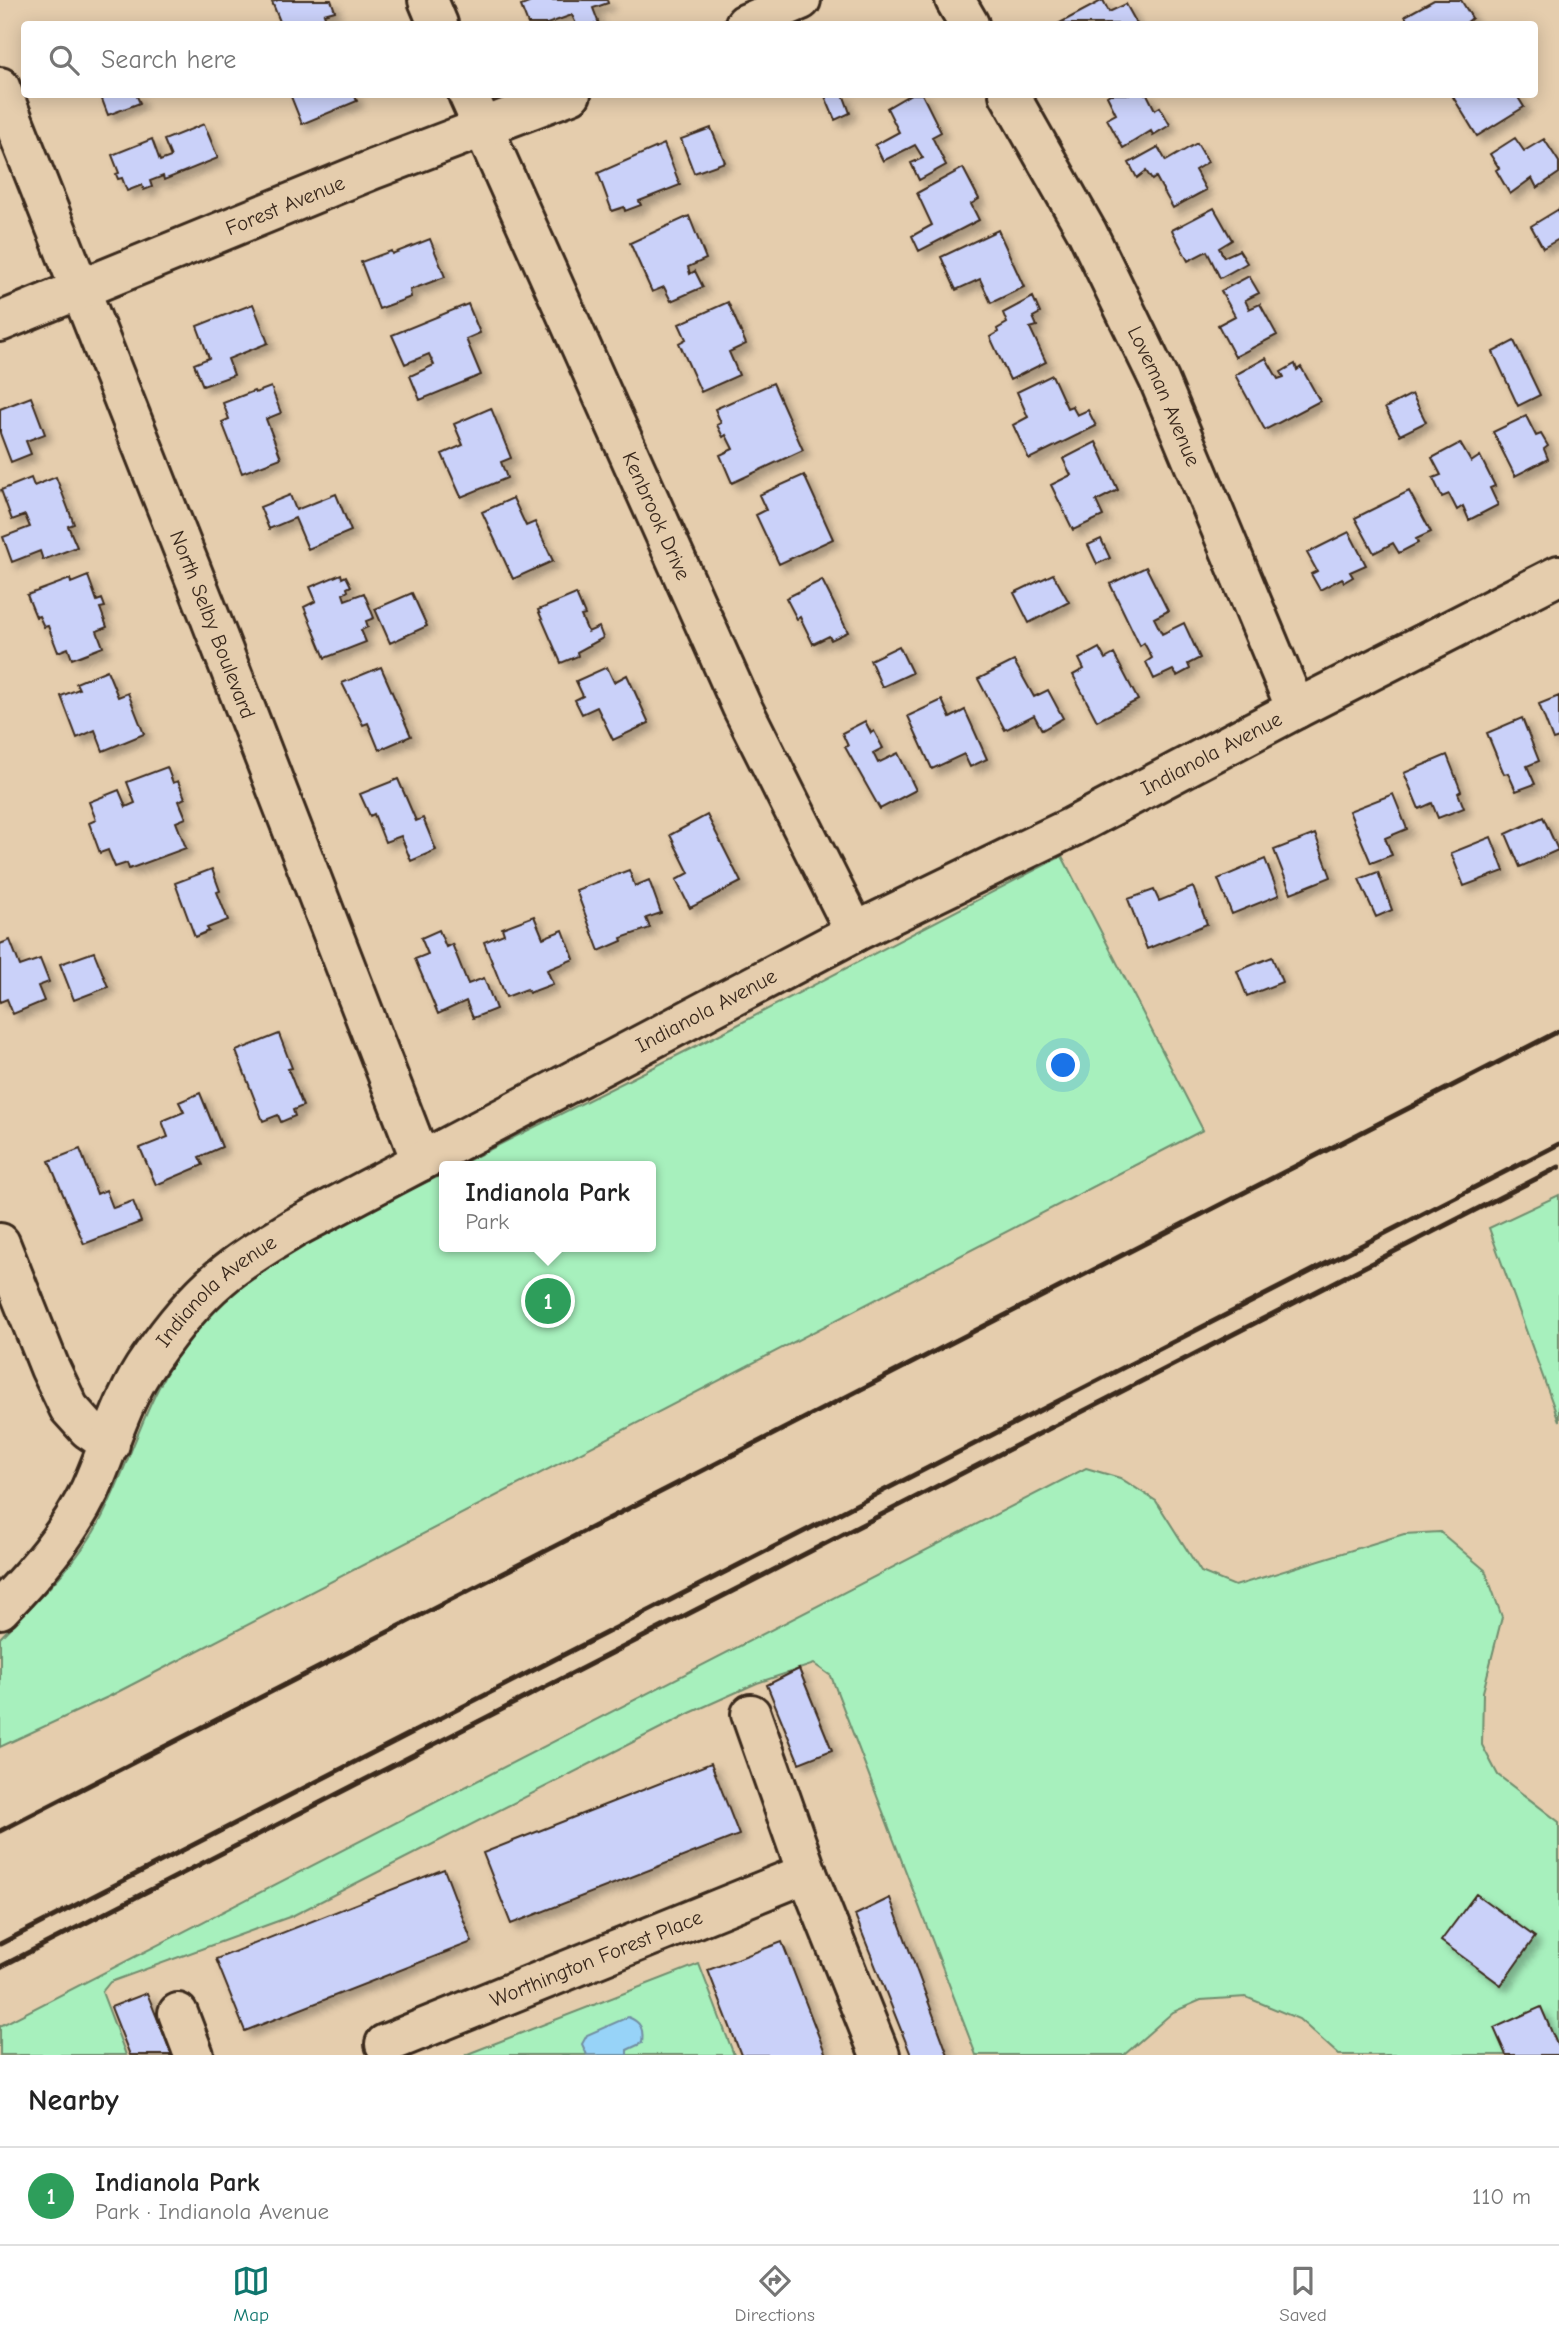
<!DOCTYPE html>
<html lang="en">
<head>
<meta charset="utf-8">
<style>
	:root { --surface:#fff; --page:#f2f2f2; --text:#222; --muted:#767676; --line:#e0e0e0; --accent:#0f766e }
	body { margin:0; font-family:"Comic Neue",sans-serif; background:var(--page); color:var(--text) }
	.you { position:absolute; left:1064px; top:1066px; width:24px; height:24px; margin:-18px; border:5px solid #fff; border-radius:50%; background:#1a73e8; box-shadow:0 0 0 10px #1a73e833 }
	.badge { display:grid; place-items:center; width:46px; height:46px; border-radius:50%; background:var(--accent); color:#fff; font-size:23px; font-weight:700 }
	.pin { position:absolute; translate:-50% -50%; border:4px solid #fff; box-shadow:0 2px 7px #0006 }
	.popup { position:absolute; left:439px; top:1161px; width:217px; height:91px; box-sizing:border-box; display:grid; place-content:center; border-radius:7px; background:var(--surface); filter:drop-shadow(0 2px 5px #0005); font-size:23px; white-space:nowrap; color:var(--muted) }
	.popup b { font-size:26px; color:var(--text) }
	.popup::after { content:''; position:absolute; left:50%; top:100%; margin-left:-14px; border:14px solid transparent; border-top-color:var(--surface) }
	.list { margin:0; padding:0; list-style:none }
	h2 { display:flex; justify-content:space-between; align-items:center; height:91px; margin:0; padding:0 28px; font-size:30px }
	h2 small { font-size:23px; font-weight:400; color:var(--muted) }
	.list li { display:grid; grid-template-columns:46px 1fr auto; gap:21px; align-items:center; box-sizing:border-box; height:98px; padding:0 28px; border-top:2px solid var(--line) }
	.list b { display:block; font-size:26px; white-space:nowrap }
	.list p { margin:0; font-size:23px; white-space:nowrap; color:var(--muted) }
	.list em { font-size:23px; font-style:normal; color:var(--muted) }
	.icon { flex:none; width:38px; height:38px; fill:none; stroke:currentColor; stroke-width:2; stroke-linecap:round; stroke-linejoin:round }
	.map { position:relative; flex:none; width:1559px; height:2055px; overflow:hidden }
	.search { position:absolute; background:var(--surface); box-shadow:0 4px 18px #0003; left:21px; right:21px; top:21px; height:77px; display:flex; align-items:center; gap:18px; box-sizing:border-box; padding:0 24px; border-radius:7px; color:var(--muted); font-size:26px }
	.sheet { height:189px; background:var(--surface) }
	nav { display:flex; justify-content:space-around; align-items:center; box-sizing:border-box; height:98px; border-top:2px solid var(--line); background:var(--surface); font-size:19px; color:var(--muted) }
	nav a { display:grid; justify-items:center; gap:4px }
	nav .on { color:var(--accent) }
	.map>svg:first-child { display:block }
	.green { fill:#a7f0bd; stroke:#718d6e; stroke-width:2 }
	.water { fill:#97d3f8; stroke:#728fa1; stroke-width:2 }
	.building { fill:#cad1f9; stroke:#3b2a1e; stroke-width:2; filter:url(#shadow) }
	.lines { fill:none; stroke-linecap:round; stroke-linejoin:round }
	.minor-casing { stroke:#3b2a1e; stroke-width:44 }
	.minor { stroke:#e5cdad; stroke-width:38 }
	.rail { stroke:#3b2a1e; stroke-width:5 }
	.labels { text-anchor:middle; stroke-width:6; stroke-linejoin:round; paint-order:stroke }
	.street-label { font-size:21px; fill:#3b2a1e; stroke:#e5cdad }
</style>
</head>
<body>
<div class="map">
<svg width="1559" height="2055" viewBox="0 0 1559 2055">
	<defs>
		<filter id="shadow"><feDropShadow dx="6" dy="6" stdDeviation="3.5" flood-color="#0004"/></filter>
	</defs>
	<rect width="100%" height="100%" fill="#e5cdad"/>
	<filter id="ink" filterUnits="userSpaceOnUse"><feTurbulence type="fractalNoise" baseFrequency=".0143" numOctaves="2"/><feDisplacementMap in="SourceGraphic" scale="14" xChannelSelector="R" yChannelSelector="G"/><feConvolveMatrix kernelMatrix="1 2 1 2 8 2 1 2 1" color-interpolation-filters="sRGB"/></filter>
	<g filter="url(#ink)">
		<!-- green -->
		<path class="green" d="M1062,856L1203,1130L110,1696L0,1747V1638C34,1602 76,1566 100,1521C134,1456 147,1389 195,1331C260,1254 357,1217 445,1173V1247H651V1166H457L716,1036Z
			M1559,1195V1421L1489,1228Z
			M1086,1468L1120,1478L1156,1501L1201,1572L1235,1586L1404,1534L1440,1532L1485,1570L1502,1617L1483,1692L1482,1745L1498,1775L1559,1822V2055H1339L1299,2019L1246,1997L1201,2000L1173,2012L1124,2055H976L831,1676L814,1664L757,1683L690,1713L292,1916L110,1982L102,1992L126,2055H0V2026Z
			M699,1964L734,2055H465Z"/>
		<!-- water -->
		<path class="water" d="M628,2017C641,2022 644,2029 642,2043L627,2050V2055H587L582,2044L587,2035Z"/>
		<!-- building -->
		<path class="building" d="M278,0H331L335,11L324,14L328,24H281L272,2Z
			M528,0H607L608,3L593,8L599,24H576L572,15L547,24H528L521,6L529,3Z
			M1103,0L1109,12L1126,4L1137,24H1058Z
			M1434,0H1461L1472,18L1465,24H1409L1405,16Z
			M100,94H136L140,103L108,115Z
			M290,94H354L357,101L302,124Z
			M824,94H843L850,113L835,120Z
			M911,94H922L941,132L932,137L946,165L919,180L911,163L923,158L915,145L883,161L875,145L899,132L887,108Z
			M1110,94H1147L1155,110L1160,107L1170,125L1153,135L1151,131L1123,148L1107,119L1116,114L1107,96Z
			M1457,94H1516L1524,107L1477,136L1453,97Z
			M204,124L218,158L164,180L163,176L150,181L152,187L144,190L142,185L127,191L122,178L118,179L116,174L119,173L112,155L152,139L160,161L171,157L164,140Z
			M711,128L725,162L694,173L681,139Z
			M1515,138L1524,151L1544,139L1559,162V173L1537,188L1532,178L1510,194L1496,170L1499,168L1490,154Z
			M1197,143L1208,162L1195,170L1206,190L1173,208L1156,177L1152,180L1146,171L1137,178L1129,163L1158,147L1166,161Z
			M664,144L680,185L639,201L641,205L625,211L624,207L612,211L598,173Z
			M963,168L979,199L971,204L979,220L919,251L912,236L932,225L917,193Z
			M1214,208L1232,240L1219,248L1224,257L1239,250L1247,263L1220,278L1207,251L1188,261L1172,230Z
			M1559,209V239L1543,248L1531,226Z
			M689,216L706,259L688,267L690,274L695,271L703,287L671,301L664,287L652,292L630,243Z
			M998,230L1024,287L991,303L980,279L956,290L941,257Z
			M430,239L445,277L410,290L411,297L379,309L361,262L391,251L392,254Z
			M1249,276L1259,293L1245,300L1249,309L1260,304L1277,335L1235,357L1218,325L1235,316L1221,291Z
			M1033,297L1040,313L1033,317L1037,326L1030,328L1046,362L1010,380L990,337L998,332L997,329L1007,323L1003,313Z
			M728,302L746,344L729,352L739,375L701,392L679,343L686,339L679,324Z
			M253,304L268,343L228,359L234,375L203,386L194,364L209,358L197,326Z
			M468,304L480,333L466,339L481,375L420,400L410,376L434,365L429,354L405,364L392,335Z
			M1514,341L1540,395L1518,406L1493,352Z
			M1266,358L1278,379L1284,377L1281,372L1295,364L1297,370L1301,367L1320,401L1265,430L1235,375Z
			M1052,375L1067,408L1072,406L1077,415L1088,410L1096,426L1029,459L1013,425L1028,417L1017,392Z
			M773,383L803,450L732,483L720,455L733,449L726,435L723,437L717,425L721,423L715,409Z
			M271,387L281,413L266,419L281,458L242,473L222,422L229,419L223,403L254,391L255,393Z
			M1412,394L1426,422L1400,435L1385,408Z
			M31,397L45,434L26,441L31,454L11,462L0,433V409Z
			M491,408L511,458L501,462L507,478L461,497L442,454L463,445L454,424Z
			M1526,416L1536,436L1541,434L1548,446L1544,449L1548,459L1515,476L1493,432Z
			M1096,442L1118,490L1096,501L1103,516L1073,530L1051,485L1071,475L1063,459Z
			M1460,443L1471,462L1480,456L1495,486L1490,488L1498,505L1469,520L1463,506L1457,510L1449,494L1442,497L1433,478L1441,475L1432,458Z
			M804,475L833,539L779,564L756,515L766,510L759,495Z
			M56,477L74,524L68,526L77,547L43,560L40,551L12,562L3,537L30,527L25,515L12,520L1,490L31,478L34,486Z
			M1409,491L1431,532L1416,539L1418,543L1399,553L1393,543L1374,553L1355,518Z
			M336,494L351,531L308,549L295,518L269,529L260,507L290,495L296,510Z
			M513,498L526,526L535,522L553,561L513,579L482,512Z
			M1349,532L1366,565L1350,572L1353,577L1344,582L1342,578L1320,590L1311,574L1317,571L1307,553Z
			M1101,539L1110,558L1097,564L1088,545Z
			M1146,567L1168,611L1154,618L1162,634L1184,623L1200,658L1188,664L1190,669L1177,676L1173,670L1154,679L1146,662L1152,658L1144,643L1140,646L1110,584Z
			M341,574L342,578L346,576L351,586L347,588L348,591L343,594L345,600L364,593L374,618L366,621L368,627L361,630L366,642L325,658L304,607L316,601L310,587Z
			M1053,574L1069,602L1029,623L1014,593Z
			M88,576L97,601L102,599L105,607L100,608L107,627L97,631L103,647L72,659L68,648L58,652L48,626L44,627L39,616L36,617L27,595L70,579L71,583Z
			M822,580L848,632L831,640L829,636L813,644L800,617L797,619L786,598Z
			M412,593L427,626L390,643L375,609Z
			M576,594L585,615L581,616L588,632L599,627L603,638L577,652L578,656L561,663L538,610Z
			M899,646L912,673L882,687L870,660Z
			M1099,648L1105,659L1114,654L1138,700L1097,721L1073,675L1084,669L1079,659Z
			M1014,661L1034,697L1048,690L1063,718L1042,730L1034,715L1005,730L978,679Z
			M381,667L411,736L379,750L368,723L363,725L342,683Z
			M607,667L614,682L627,675L649,723L613,740L597,707L582,714L575,700L583,696L576,681Z
			M107,670L118,697L128,693L144,734L103,751L95,730L77,738L61,696L79,689L76,683Z
			M1559,696V738L1553,740L1539,704Z
			M942,700L950,718L965,710L987,759L970,767L964,754L932,769L908,716Z
			M1522,718L1539,761L1527,766L1535,784L1516,791L1508,773L1504,774L1487,733Z
			M865,721L871,733L874,731L883,748L873,753L878,763L898,753L916,790L880,809L845,747L848,746L842,733Z
			M1447,755L1461,791L1458,793L1464,808L1438,818L1432,803L1419,809L1404,773Z
			M167,767L173,783L178,781L185,798L179,801L186,818L176,822L186,848L129,869L127,863L115,867L108,850L100,853L89,823L96,820L89,802L119,790L126,807L135,803L127,782Z
			M398,779L416,821L423,818L436,850L411,861L401,836L385,842L374,814L370,816L360,794Z
			M1393,794L1407,829L1385,838L1392,855L1371,863L1349,811Z
			M707,815L741,882L690,908L676,880L689,873L670,835Z
			M1543,817L1558,850L1520,867L1506,834Z
			M1315,834L1331,877L1291,893L1274,850Z
			M1491,837L1504,871L1464,886L1451,853Z
			M1265,859L1279,895L1232,914L1218,879Z
			M212,869L220,891L217,892L228,920L207,928L209,931L195,937L175,883Z
			M629,870L635,886L649,880L661,913L646,918L650,928L621,938L622,941L599,951L576,890Z
			M1378,872L1392,910L1376,917L1359,879Z
			M1193,887L1207,924L1147,949L1128,899L1154,890L1159,901Z
			M534,916L543,938L563,930L574,959L547,970L553,984L529,993L527,989L506,997L484,942L504,934L502,928Z
			M439,930L446,947L452,944L468,984L484,978L496,1009L473,1018L466,1001L438,1014L415,959L428,954L421,938Z
			M10,940L20,966L40,959L49,982L38,986L44,1001L13,1014L7,999L0,1002V944Z
			M94,952L108,987L74,1000L60,964Z
			M1272,957L1282,982L1247,996L1237,971Z
			M279,1034L292,1068L288,1069L303,1106L293,1110L295,1116L281,1122L278,1115L263,1121L236,1051Z
			M200,1093L222,1147L199,1157L203,1165L156,1185L140,1148L168,1137L162,1121L184,1112L179,1102Z
			M80,1149L97,1194L106,1190L113,1208L133,1201L141,1222L84,1244L49,1161Z
			M799,1669L832,1750L799,1763L767,1685Z
			M711,1763L739,1835L511,1924L483,1853Z
			M444,1869L472,1942L245,2031L216,1959Z
			M1476,1894L1535,1937L1501,1985L1441,1941Z
			M890,1898L948,2055H911L855,1915Z
			M782,1942L826,2055H741L708,1970Z
			M147,1993L172,2055H130L111,2007Z
			M1541,2007L1559,2049V2055H1506L1494,2028Z"/>
		<g class="lines">
			<!-- minor casing -->
			<g class="minor-casing">
				<g id="minor">
					<path d="M428,0L438,24"/>
					<path d="M955,0L969,24"/>
					<path d="M745,24L801,0"/>
					<path id="s1" d="M0,87L208,612L421,1161"/>
					<path id="s2" d="M468,94L742,707L855,932"/>
					<path id="s3" d="M1009,94L1087,232L1159,380L1296,709"/>
					<path id="s4" d="M0,322L374,169L571,94"/>
					<path d="M0,1243L50,1368L69,1408L88,1429L110,1444"/>
					<path id="s5" d="M0,1609C35,1573 68,1535 90,1490C110,1446 122,1398 150,1359C170,1330 194,1300 220,1278C243,1258 270,1243 296,1227L855,932L1072,827L1296,709L1559,575"/>
					<path d="M751,1714L807,1873L880,2055"/>
					<path d="M178,2013L194,2055"/>
					<path id="s6" d="M385,2044L807,1873"/>
				</g>
			</g>
			<!-- minor -->
			<use href="#minor" class="minor"/>
			<!-- rail -->
			<path class="rail" d="M0,1831L1559,1031
				M0,1944L1559,1144
				M0,1967L1559,1167"/>
		</g>
	</g>
	<g class="labels">
		<!-- street labels -->
		<g class="street-label">
			<text dy="7" stroke="none"><textPath href="#s4" startOffset="308">Forest Avenue</textPath></text>
			<text dy="7" stroke="none"><textPath href="#s3" startOffset="340">Loveman Avenue</textPath></text>
			<text dy="7" stroke="none"><textPath href="#s2" startOffset="462">Kenbrook Drive</textPath></text>
			<text dy="7" stroke="none"><textPath href="#s1" startOffset="578">North Selby Boulevard</textPath></text>
			<text dy="7" stroke="none"><textPath href="#s5" startOffset="1524">Indianola Avenue</textPath></text>
			<text dy="7" stroke="none"><textPath href="#s5" startOffset="957">Indianola Avenue</textPath></text>
			<text dy="7" stroke="none"><textPath href="#s5" startOffset="390">Indianola Avenue</textPath></text>
			<text dy="7" stroke="none"><textPath href="#s6" startOffset="228">Worthington Forest Place</textPath></text>
		</g>
	</g>
</svg>
<div class="you"></div>
<div class="pin badge" style="left:548px;top:1301px;background:#2e9e5b">1</div>
<div class="popup"><b>Indianola Park</b>Park</div>
<div class="search"><svg class="icon" aria-label="search" viewBox="0 0 24 24"><circle cx="10" cy="10" r="6"/><path d="M15 15l6 6"/></svg>Search here</div>
</div>
<section class="sheet">
<h2>Nearby<small></small></h2>
<ul class="list">
<li><span class="badge" style="background:#2e9e5b">1</span><div><b>Indianola Park</b><p>Park · Indianola Avenue</p></div><em>110 m</em></li>
</ul>
</section>
<nav>
<a class="on"><svg class="icon" aria-label="map" viewBox="0 0 24 24"><path d="M3 6l6-2 6 2 6-2v14l-6 2-6-2-6 2zM9 4v14M15 6v14"/></svg>Map</a>
<a><svg class="icon" aria-label="directions" viewBox="0 0 24 24"><path d="M12 3l9 9-9 9-9-9zM9 14v-3h6M13 9l2 2-2 2"/></svg>Directions</a>
<a><svg class="icon" aria-label="saved" viewBox="0 0 24 24"><path d="M7 4h10v16l-5-4-5 4z"/></svg>Saved</a>
</nav>
</body>
</html>
